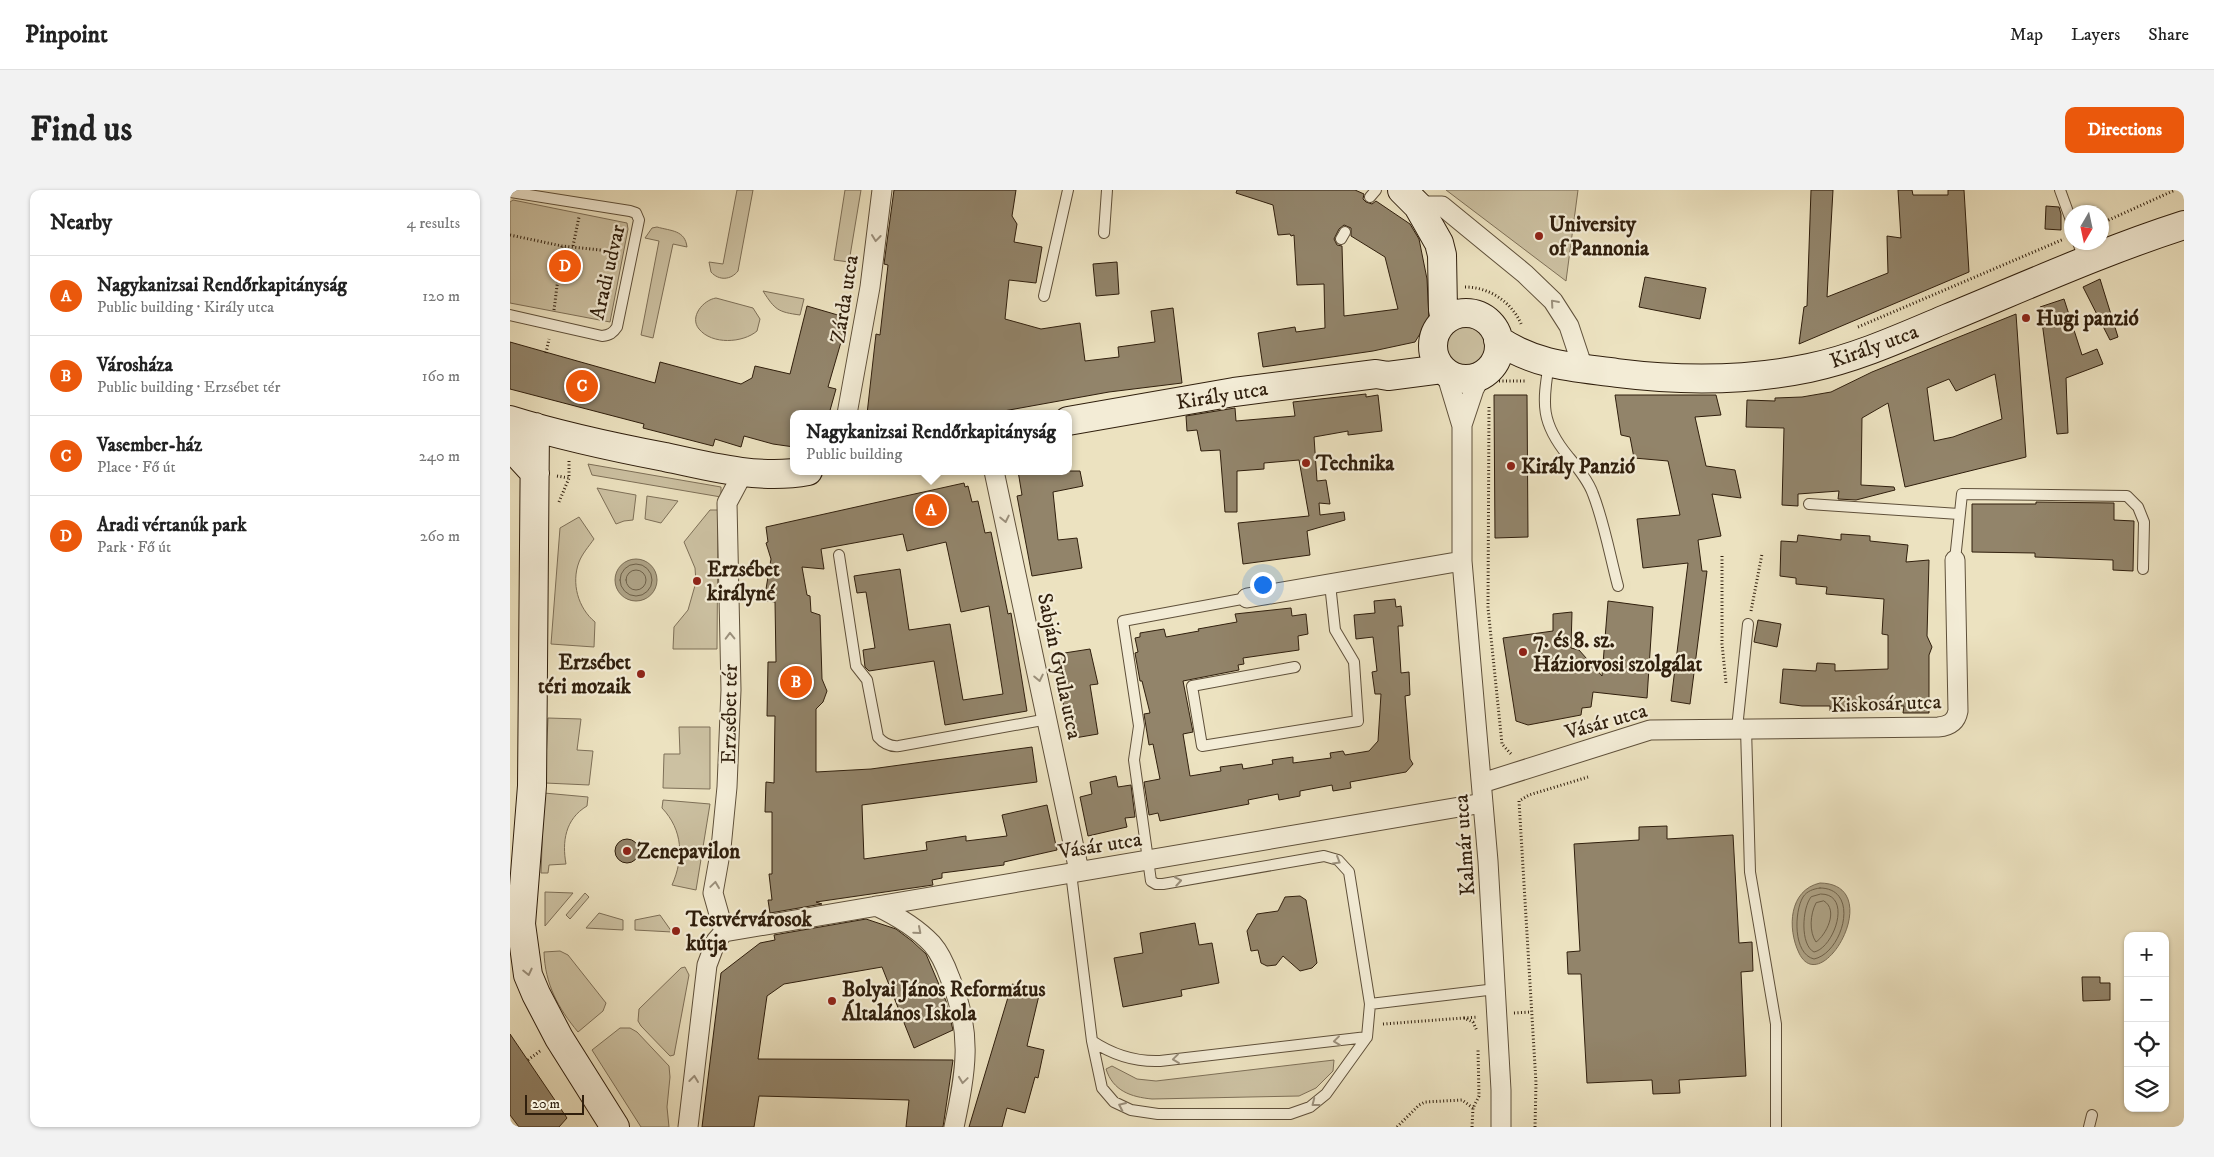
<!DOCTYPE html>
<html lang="en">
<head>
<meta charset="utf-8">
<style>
	:root { --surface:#fff; --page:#f2f2f2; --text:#222; --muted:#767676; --line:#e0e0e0; --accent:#ea580c }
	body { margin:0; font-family:"IM FELL DW Pica",serif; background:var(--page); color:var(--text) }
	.controls { position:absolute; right:15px; bottom:15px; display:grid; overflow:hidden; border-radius:10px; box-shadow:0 1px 4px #0004 }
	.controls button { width:45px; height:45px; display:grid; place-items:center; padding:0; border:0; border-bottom:1px solid var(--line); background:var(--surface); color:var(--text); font:25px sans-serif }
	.compass { position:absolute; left:1554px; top:15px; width:45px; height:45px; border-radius:50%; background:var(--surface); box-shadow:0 1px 4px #0004; rotate:189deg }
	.scale { position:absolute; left:15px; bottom:12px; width:59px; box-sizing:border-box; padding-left:5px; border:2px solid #301f0d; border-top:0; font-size:14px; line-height:18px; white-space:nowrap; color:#301f0d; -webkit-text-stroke:4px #f3ecd6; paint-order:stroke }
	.you { position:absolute; left:752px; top:394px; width:18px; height:18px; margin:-12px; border:4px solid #fff; border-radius:50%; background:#1a73e8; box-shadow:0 0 0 8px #1a73e833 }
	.badge { display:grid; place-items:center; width:32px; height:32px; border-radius:50%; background:var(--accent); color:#fff; font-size:16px; font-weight:700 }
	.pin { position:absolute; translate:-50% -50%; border:2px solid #fff; box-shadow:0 1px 5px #0006 }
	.popup { position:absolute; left:280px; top:220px; width:282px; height:65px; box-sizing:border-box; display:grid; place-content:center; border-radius:10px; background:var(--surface); filter:drop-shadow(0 1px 4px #0005); font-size:16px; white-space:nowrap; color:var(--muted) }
	.popup b { font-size:19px; color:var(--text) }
	.popup::after { content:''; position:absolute; left:50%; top:100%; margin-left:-10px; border:10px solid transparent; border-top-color:var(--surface) }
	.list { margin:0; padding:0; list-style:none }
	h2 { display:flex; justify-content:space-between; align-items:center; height:65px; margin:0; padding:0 20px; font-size:21px }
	h2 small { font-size:16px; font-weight:400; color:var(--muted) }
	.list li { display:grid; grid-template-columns:32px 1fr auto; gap:15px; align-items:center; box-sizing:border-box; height:80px; padding:0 20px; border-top:1px solid var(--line) }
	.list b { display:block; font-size:19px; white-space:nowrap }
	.list p { margin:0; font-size:16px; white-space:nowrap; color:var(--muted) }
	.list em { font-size:16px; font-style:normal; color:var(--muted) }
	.icon { flex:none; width:28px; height:28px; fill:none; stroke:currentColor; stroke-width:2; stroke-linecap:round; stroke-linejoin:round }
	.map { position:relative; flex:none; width:1674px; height:937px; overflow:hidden; border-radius:10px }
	header { display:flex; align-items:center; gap:30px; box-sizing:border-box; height:70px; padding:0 25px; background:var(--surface); border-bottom:1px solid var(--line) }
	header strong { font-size:24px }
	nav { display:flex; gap:28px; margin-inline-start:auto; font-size:18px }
	.intro { display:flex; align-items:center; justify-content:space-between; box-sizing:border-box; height:120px; padding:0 30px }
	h1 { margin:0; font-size:35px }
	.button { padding:12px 22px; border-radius:10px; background:var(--accent); color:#fff; font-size:18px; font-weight:700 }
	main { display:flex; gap:30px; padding:0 30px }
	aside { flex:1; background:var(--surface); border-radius:10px; box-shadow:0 1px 4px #0004 }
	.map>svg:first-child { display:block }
	.green { fill:#ccc1a2; stroke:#7e7058 }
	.water { fill:#aca083; stroke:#7a6c54 }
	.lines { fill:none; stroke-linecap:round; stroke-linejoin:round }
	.shore { stroke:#6e6048; stroke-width:1 }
	.building { fill:#92846a; stroke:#301f0d; fill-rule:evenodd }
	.lane-casing { stroke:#5f503a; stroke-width:12 }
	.street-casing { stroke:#5f503a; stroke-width:21 }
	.secondary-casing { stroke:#301f0d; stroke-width:30 }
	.path { stroke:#301f0d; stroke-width:3; stroke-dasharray:1 2.5; stroke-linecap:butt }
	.lane { stroke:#f3ecd6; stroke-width:10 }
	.street { stroke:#f3ecd6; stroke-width:19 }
	.secondary { stroke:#f3ecd6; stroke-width:28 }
	.oneway { stroke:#9b907c }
	.poi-dot { fill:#8f2418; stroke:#f3ecd6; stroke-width:2 }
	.labels { text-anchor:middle; stroke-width:4.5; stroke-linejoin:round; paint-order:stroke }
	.poi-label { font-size:21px; font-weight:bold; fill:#301f0d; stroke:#f3ecd6; text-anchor:start }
	.street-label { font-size:21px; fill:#301f0d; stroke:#f3ecd6 }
</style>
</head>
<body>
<header>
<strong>Pinpoint</strong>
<nav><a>Map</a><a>Layers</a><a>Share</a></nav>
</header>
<div class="intro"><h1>Find us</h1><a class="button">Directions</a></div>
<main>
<aside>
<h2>Nearby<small>4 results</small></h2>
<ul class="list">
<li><span class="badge">A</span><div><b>Nagykanizsai Rendőrkapitányság</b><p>Public building · Király utca</p></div><em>120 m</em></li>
<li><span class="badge">B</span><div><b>Városháza</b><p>Public building · Erzsébet tér</p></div><em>160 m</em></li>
<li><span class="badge">C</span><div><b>Vasember-ház</b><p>Place · Fő út</p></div><em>240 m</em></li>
<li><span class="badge">D</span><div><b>Aradi vértanúk park</b><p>Park · Fő út</p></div><em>260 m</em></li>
</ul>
</aside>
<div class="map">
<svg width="1674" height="937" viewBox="0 0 1674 937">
	<rect width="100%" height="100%" fill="#ece2c0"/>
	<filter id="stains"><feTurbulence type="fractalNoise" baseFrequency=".004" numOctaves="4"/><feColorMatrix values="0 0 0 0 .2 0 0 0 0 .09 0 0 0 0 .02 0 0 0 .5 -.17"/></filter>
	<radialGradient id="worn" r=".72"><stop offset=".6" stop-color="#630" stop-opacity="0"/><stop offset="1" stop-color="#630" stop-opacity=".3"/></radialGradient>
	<!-- green -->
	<path class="green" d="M227,0H243L228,81C221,90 209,91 201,82L199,72L213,74Z
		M335,0H351L339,72L324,70Z
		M936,0H1068L1056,91Z
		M3,10L117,33L118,39L100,132L0,113V12Z
		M147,37C161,41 175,40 177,57L163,54L143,148L131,145L149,51L135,48L142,38Z
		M253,101L294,109L290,125C268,122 265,120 253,101Z
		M206,108L243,118L250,129L247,141C233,153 202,155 189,139C179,127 193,110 206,108Z
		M933 156a21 21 0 1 1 42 0a21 21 0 1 1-42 0Z
		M78,274L211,297V307L82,285Z
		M87,298L126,305L123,330L114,331L106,334Z
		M137,306L168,311L151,333L135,329Z
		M200,320H208L207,459H163L164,437L178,420L186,392L185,378L174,352Z
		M69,327L84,349C79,356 72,364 69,372C61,393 68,418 85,432L84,457L41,454L50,338Z
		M38,528L71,529L67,560L83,561L79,595L35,593Z
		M169,537H200V599L153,598L154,564H170Z
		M34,603L78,607L77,616C55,629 52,652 56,674L39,675L38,683H31Z
		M153,610L200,614L186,700L162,695C174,668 173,640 152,618Z
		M35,702L63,703L35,736Z
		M75,703L79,707L60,729L56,725Z
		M89,723L113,730V740L76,738Z
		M150,725L162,742L125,740V730Z
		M50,761L58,765L96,813L93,821L68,842C48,818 35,794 34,762Z
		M175,777L179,785L164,865L160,866L131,836L128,831L129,819L171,778Z
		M110,838H120L127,842L159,876L160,887L157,917L159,937H131L82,860Z
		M824,870L823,881L806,898L789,906L642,909C621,907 603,901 596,879L602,876L627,889L646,891Z"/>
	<!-- water -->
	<path class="water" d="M105 390a21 21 0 1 1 42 0a21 21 0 1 1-42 0Z
		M1310,693C1378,694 1312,811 1289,763C1277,738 1279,700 1310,693Z"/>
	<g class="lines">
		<!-- shore -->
		<path class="shore" d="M110 390a16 16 0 1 1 32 0a16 16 0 1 1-32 0Z
			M116 390a10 10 0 1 1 20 0a10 10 0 1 1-20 0Z
			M1310,698C1351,698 1333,763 1304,769C1283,764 1284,722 1293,707C1297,701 1303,699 1310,698Z
			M1311,704C1343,704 1324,758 1304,762C1290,755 1292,718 1301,707Z
			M1314,711C1329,720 1316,745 1306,752C1299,742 1300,724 1306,713Z"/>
	</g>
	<!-- building -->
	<path class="building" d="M384,0H506L502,26L507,34L504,52L532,57L526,93L499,90L495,129L531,139L570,133L575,171L609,167L608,157L645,152L641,121L663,118L672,193L599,202L477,224H357L366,144L370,145L378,75L374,74Z
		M727,0H845L854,4L853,9L856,12L862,14L866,11L900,34L909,49L917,89L919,129L905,152L863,161L753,177L748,143L785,137L786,142L815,138L814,94L787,95L784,45L781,46L780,44L768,45L763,15L726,3ZM834,35L841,38V46L875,67L888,119L834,126L832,56L827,55L824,49L829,39Z
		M1301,0H1323L1317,107L1378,83L1377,46L1391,48L1388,0H1402L1403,5H1438V0H1454L1459,82L1289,154L1294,117L1297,116Z
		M1536,16L1549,17L1551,24V40L1535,39Z
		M607,72L609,104L586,106L583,74Z
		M1135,87L1196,98L1190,129L1129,117Z
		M1590,89L1608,147L1600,150L1573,97Z
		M1554,109L1572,165L1587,159L1593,174L1556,188L1558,243L1547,244L1530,117Z
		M297,116L338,128L318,197L326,199L319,224H284V257L263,254L234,246L231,257L205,249L203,256L133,238L134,234L0,199V152L145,193L150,172L231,194L242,188L245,176L280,184Z
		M1506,124L1516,267L1395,297L1378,213L1352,228L1351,295L1384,297L1385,300L1346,310L1328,309L1329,301L1288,304V316L1272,315L1274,238L1236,237L1237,210L1265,211V208L1292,207L1321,202L1362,182ZM1485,184L1492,229L1443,247L1424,251L1417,198L1439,189L1446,201Z
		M856,204V207L868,205L872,241L838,245V241L804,247L807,291L816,290L820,314L809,313L810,325L834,322L835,330L797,341L800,365L733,374L728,333L799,326L789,270L754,273V279L727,281V322H715L710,260L691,261L687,240L677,241L676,226L725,218L726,231L785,226L783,212Z
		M984,205H1017L1018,347L985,348Z
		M1105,205H1206L1211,225L1185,227L1196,276L1225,280L1231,308L1202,304L1211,346L1188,350L1192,381H1197L1180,514L1161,511L1178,373L1133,378L1127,329L1170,325L1158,271L1124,268L1120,247L1111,245Z
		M508,281H570L573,296L543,302L548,350L567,348L572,378L522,386L507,306L512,305Z
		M454,293L455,297L458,296L462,312L468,311L475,343L481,342L498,424L501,423L517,521L435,535L424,471L359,481L355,477L353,460L365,458L356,402L347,403L344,386L390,379L399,440L440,434L453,510L493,504L479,416L451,422L436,352L397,361L393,344L311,359L314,379L292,377L297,405L300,406L301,422L310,425L312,489L317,501L313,512L306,519V582L361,579L522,557L527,592L352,615L354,669L417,660L416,652L456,646V651L497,646L492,625L537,615L547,660L494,672V675L432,683V688L422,690L423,695L306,712L312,714L260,723L258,710H262L259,684H262V622H255L256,592L264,593L265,526H257L258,472H266L265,412L254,411L261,369L256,353L258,352L256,337Z
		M1526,312L1604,313V330L1624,331L1623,381L1603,380V370L1525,367V363L1462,362V314H1526Z
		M1331,344L1360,346V351L1398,355L1396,372L1419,370L1417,446L1422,457L1419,465V523H1393L1394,516H1359V520L1320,521V516H1292L1270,513L1273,479L1306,481L1307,473L1325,474V481L1378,479V445L1372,444L1374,409L1316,404L1317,397L1286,394V388L1270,386L1271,351L1287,352L1288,345L1331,350Z
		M885,409L886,417L891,416L893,436H888L891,483L899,482L900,505L895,506L900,569L903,574L896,582L840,592L841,598L823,601L822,595L790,601V606L769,610L768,604L738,610L739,614L650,631L648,623L639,625L634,592L650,589L643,554L639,555L634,524L640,523L632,491H630L625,463L628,462L625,448L630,447V443L654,439L656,447L689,441L688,439L727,432L725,424L781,418L782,426L796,424L798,444L788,446L789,460L733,468L734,474L728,475L729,480L673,491L683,542L673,544L680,586L711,581L710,577L732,574L733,579L763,574L762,570L783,567V573L821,568L820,563L833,561L835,565L859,561L868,551L871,504H865L862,482L867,481L863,447L846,449L844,425L865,423L864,411Z
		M1098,411L1143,417L1137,508L1083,502L1081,517L1072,518L1071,525L1018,535L1006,531L993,448L1043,441V424L1062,422L1061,458L1069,460L1092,486Z
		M1248,430L1271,434L1267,457L1244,452Z
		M580,459L588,494L580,495L588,544L559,549L552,506L555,505L548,464Z
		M606,586L608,597L621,595L625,627L615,628L617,637L578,646L570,607L582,604L580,592Z
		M1157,636V649L1223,645L1229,753L1242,752L1243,781L1231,782L1236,886L1169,890L1170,903L1143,904L1142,890L1077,893L1071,784H1058L1057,762L1070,761L1064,654L1129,650V637Z
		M105 661a12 12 0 1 1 24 0a12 12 0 1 1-24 0Z
		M790,706L796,710L807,773L802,778L790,781L773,766L766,775L757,776L751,773L748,760L741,761L737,741L747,724L768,721L775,707Z
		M356,729L386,739L402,751L416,764L436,811L443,840L404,858L372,777L274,794L257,806L248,869L443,870L433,937H396L399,910L249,906L244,937H192L211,783L250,753L265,750L264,745Z
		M685,733L689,755L702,753L709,793L671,800L672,806L613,817L604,768L633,763L630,743Z
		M1572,787H1590V793H1600V810L1573,811Z
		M502,794L530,801L517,856L534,860L528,888L525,887L515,923L497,918L492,937H459Z
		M0,844L57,928L49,937H9L0,925Z"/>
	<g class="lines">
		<!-- lane casing -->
		<g class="lane-casing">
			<path id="lane" d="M1550,0L1562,33
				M0,2L120,21L126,23L129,30L107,137C103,143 100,145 92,146L0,125
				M860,7L866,0
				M594,43L597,0
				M831,49L835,42
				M1568,52L1574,70
				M534,106L558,0
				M1039,174C1032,214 1031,233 1058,266C1067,277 1078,290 1083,304C1094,332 1100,366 1108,396
				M1299,314L1449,324
				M329,365L346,476L357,490L368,547C374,554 380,557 389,556L538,529
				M1445,370L1452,304L1617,306L1628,317L1634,332L1633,379
				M785,477L682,496L692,556L848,531L844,472L825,440L820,394
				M1227,538L1238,434
				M1236,538L1240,682L1266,834V937
				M561,683L582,851C603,865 625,872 650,871L857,847L860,814L839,682L828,670L814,666L653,694H646L641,691L624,570L629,536L613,431L737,408
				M860,814L986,799
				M582,851L592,898L604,912L621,920L648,924H780L800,917L816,904L857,847
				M1579,937L1582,925"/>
		</g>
		<!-- street casing -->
		<g class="street-casing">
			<path id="street" d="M908,16H932L1015,84L1043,111L1059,136L1073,178
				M936,183L952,236V371L978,671L991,900V937
				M337,224L360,97L372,0
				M952,235L964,199L971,186
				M484,281L569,681
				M737,408L952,371
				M972,593L1140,540L1428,537C1439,536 1446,532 1448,521L1445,370
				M366,716C387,726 406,737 422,754C430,763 436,777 440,788C463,843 456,881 444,937
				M214,742L973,613
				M214,742L203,703L211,658L217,597L221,500L217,313L234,281
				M178,937L197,775L206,751L214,742"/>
		</g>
		<!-- secondary casing -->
		<g class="secondary-casing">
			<path id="secondary" d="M892,0L908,16L929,53L932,65L933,120L935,130
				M923 156a33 33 0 1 1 66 0a33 33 0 1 1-66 0Z
				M988,150C1027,176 1063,177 1107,183C1171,191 1236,191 1299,178C1347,168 1393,147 1438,128C1516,96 1593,61 1674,35
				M0,230C51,246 103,257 155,267C200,277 251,290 298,281
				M558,231L724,202L866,184L878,186L932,179
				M25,237L22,596L11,734L18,785L26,804L49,848L105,937
				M0,256L25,283"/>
		</g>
		<!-- path -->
		<path class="path" d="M1592,33L1665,0
			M0,45L52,56L110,62
			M63,56L69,27
			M955,97C980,97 1003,113 1012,136
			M44,120L52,56
			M1348,137L1554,49
			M36,163L39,149
			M989,191H1015
			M979,217L978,418L992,554L1001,564
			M47,286L59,288
			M49,312L59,288V270
			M1212,366V454L1216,493
			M1241,421L1252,364
			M1004,823L1021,822
			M954,828L968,827
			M873,834L954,828L963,832L967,841
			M18,870L30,861
			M887,937L909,915L915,912L952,910L963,918
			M962,937L963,918L969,906L968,860
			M1025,937L1026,893L1009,611L1019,605L1078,587"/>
		<!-- lane -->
		<use href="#lane" class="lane"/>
		<!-- street -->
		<use href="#street" class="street"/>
		<!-- secondary -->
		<use href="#secondary" class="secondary"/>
	</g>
	<!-- one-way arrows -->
	<defs><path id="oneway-chevron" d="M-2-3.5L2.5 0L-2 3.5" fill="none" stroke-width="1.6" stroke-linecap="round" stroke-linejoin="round" transform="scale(1.25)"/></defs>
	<g class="oneway">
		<use href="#oneway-chevron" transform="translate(366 48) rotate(97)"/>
		<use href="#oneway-chevron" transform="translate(1044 113) rotate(-131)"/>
		<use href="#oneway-chevron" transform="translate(495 329) rotate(78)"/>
		<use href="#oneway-chevron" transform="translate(220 446) rotate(-91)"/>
		<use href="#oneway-chevron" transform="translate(529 488) rotate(78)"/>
		<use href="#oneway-chevron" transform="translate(827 671) rotate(30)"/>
		<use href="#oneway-chevron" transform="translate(668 691) rotate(-10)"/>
		<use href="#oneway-chevron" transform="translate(205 695) rotate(-82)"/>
		<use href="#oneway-chevron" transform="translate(408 741) rotate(41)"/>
		<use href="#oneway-chevron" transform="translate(18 782) rotate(77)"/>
		<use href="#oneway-chevron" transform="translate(827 851) rotate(173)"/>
		<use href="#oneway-chevron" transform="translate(666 869) rotate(173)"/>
		<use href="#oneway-chevron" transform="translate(184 889) rotate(-83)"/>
		<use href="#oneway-chevron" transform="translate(453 890) rotate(98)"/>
		<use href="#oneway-chevron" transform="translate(805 913) rotate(142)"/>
		<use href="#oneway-chevron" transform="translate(612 916) rotate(-155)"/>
	</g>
	<!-- markers -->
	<g class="poi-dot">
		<circle cx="1029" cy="46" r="5"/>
		<circle cx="1516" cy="128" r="5"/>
		<circle cx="796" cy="273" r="5"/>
		<circle cx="1001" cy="276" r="5"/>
		<circle cx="187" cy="391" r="5"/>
		<circle cx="1013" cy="462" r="5"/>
		<circle cx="131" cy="484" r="5"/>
		<circle cx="117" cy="661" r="5"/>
		<circle cx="166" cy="741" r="5"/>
		<circle cx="322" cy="811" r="5"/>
	</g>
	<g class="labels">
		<!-- poi labels -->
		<g class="poi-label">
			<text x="1039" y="41">University<tspan x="1039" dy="24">of Pannonia</tspan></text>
			<text x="1526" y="135">Hugi panzió</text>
			<text x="806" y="280">Technika</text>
			<text x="1011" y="283">Király Panzió</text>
			<text x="197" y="386">Erzsébet<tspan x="197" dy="24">királyné</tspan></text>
			<text x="1023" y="457">7. és 8. sz.<tspan x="1023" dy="24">Háziorvosi szolgálat</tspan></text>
			<text x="121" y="479" text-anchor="end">Erzsébet<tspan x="121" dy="24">téri mozaik</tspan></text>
			<text x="127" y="668">Zenepavilon</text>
			<text x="176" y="736">Testvérvárosok<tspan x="176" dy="24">kútja</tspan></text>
			<text x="332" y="806">Bolyai János Református<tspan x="332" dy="24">Általános Iskola</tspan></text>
		</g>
		<!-- street labels -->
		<g class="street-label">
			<text transform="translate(97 82) rotate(-77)" y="7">Aradi udvar</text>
			<text transform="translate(334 109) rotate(-81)" y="7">Zárda utca</text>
			<text transform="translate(1364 156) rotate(-20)" y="7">Király utca</text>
			<text transform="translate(712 205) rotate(-9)" y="7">Király utca</text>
			<text transform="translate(550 476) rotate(78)" y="7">Sabján Gyula utca</text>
			<text transform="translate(1376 513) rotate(-2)" y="7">Kiskosár utca</text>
			<text transform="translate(219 524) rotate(-89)" y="7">Erzsébet tér</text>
			<text transform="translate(1096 531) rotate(-16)" y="7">Vásár utca</text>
			<text transform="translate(590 655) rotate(-9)" y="7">Vásár utca</text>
			<text transform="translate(954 655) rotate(-94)" y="7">Kalmár utca</text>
		</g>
	</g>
	<rect width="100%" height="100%" filter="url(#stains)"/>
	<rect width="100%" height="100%" fill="url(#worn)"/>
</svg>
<div class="controls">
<button>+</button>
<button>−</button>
<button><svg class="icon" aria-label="locate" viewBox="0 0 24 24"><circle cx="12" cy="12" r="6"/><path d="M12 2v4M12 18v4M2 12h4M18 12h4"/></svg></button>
<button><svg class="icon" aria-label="layers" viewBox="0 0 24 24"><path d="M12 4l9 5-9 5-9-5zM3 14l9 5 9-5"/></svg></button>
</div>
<svg class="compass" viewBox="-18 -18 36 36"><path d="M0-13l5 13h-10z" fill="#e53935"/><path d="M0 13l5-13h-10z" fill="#767676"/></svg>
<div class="scale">20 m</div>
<div class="you"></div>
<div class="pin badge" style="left:421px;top:320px">A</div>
<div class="popup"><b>Nagykanizsai Rendőrkapitányság</b>Public building</div>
<div class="pin badge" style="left:286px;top:492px">B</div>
<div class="pin badge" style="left:72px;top:196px">C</div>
<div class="pin badge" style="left:55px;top:76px">D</div>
</div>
</main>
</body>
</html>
